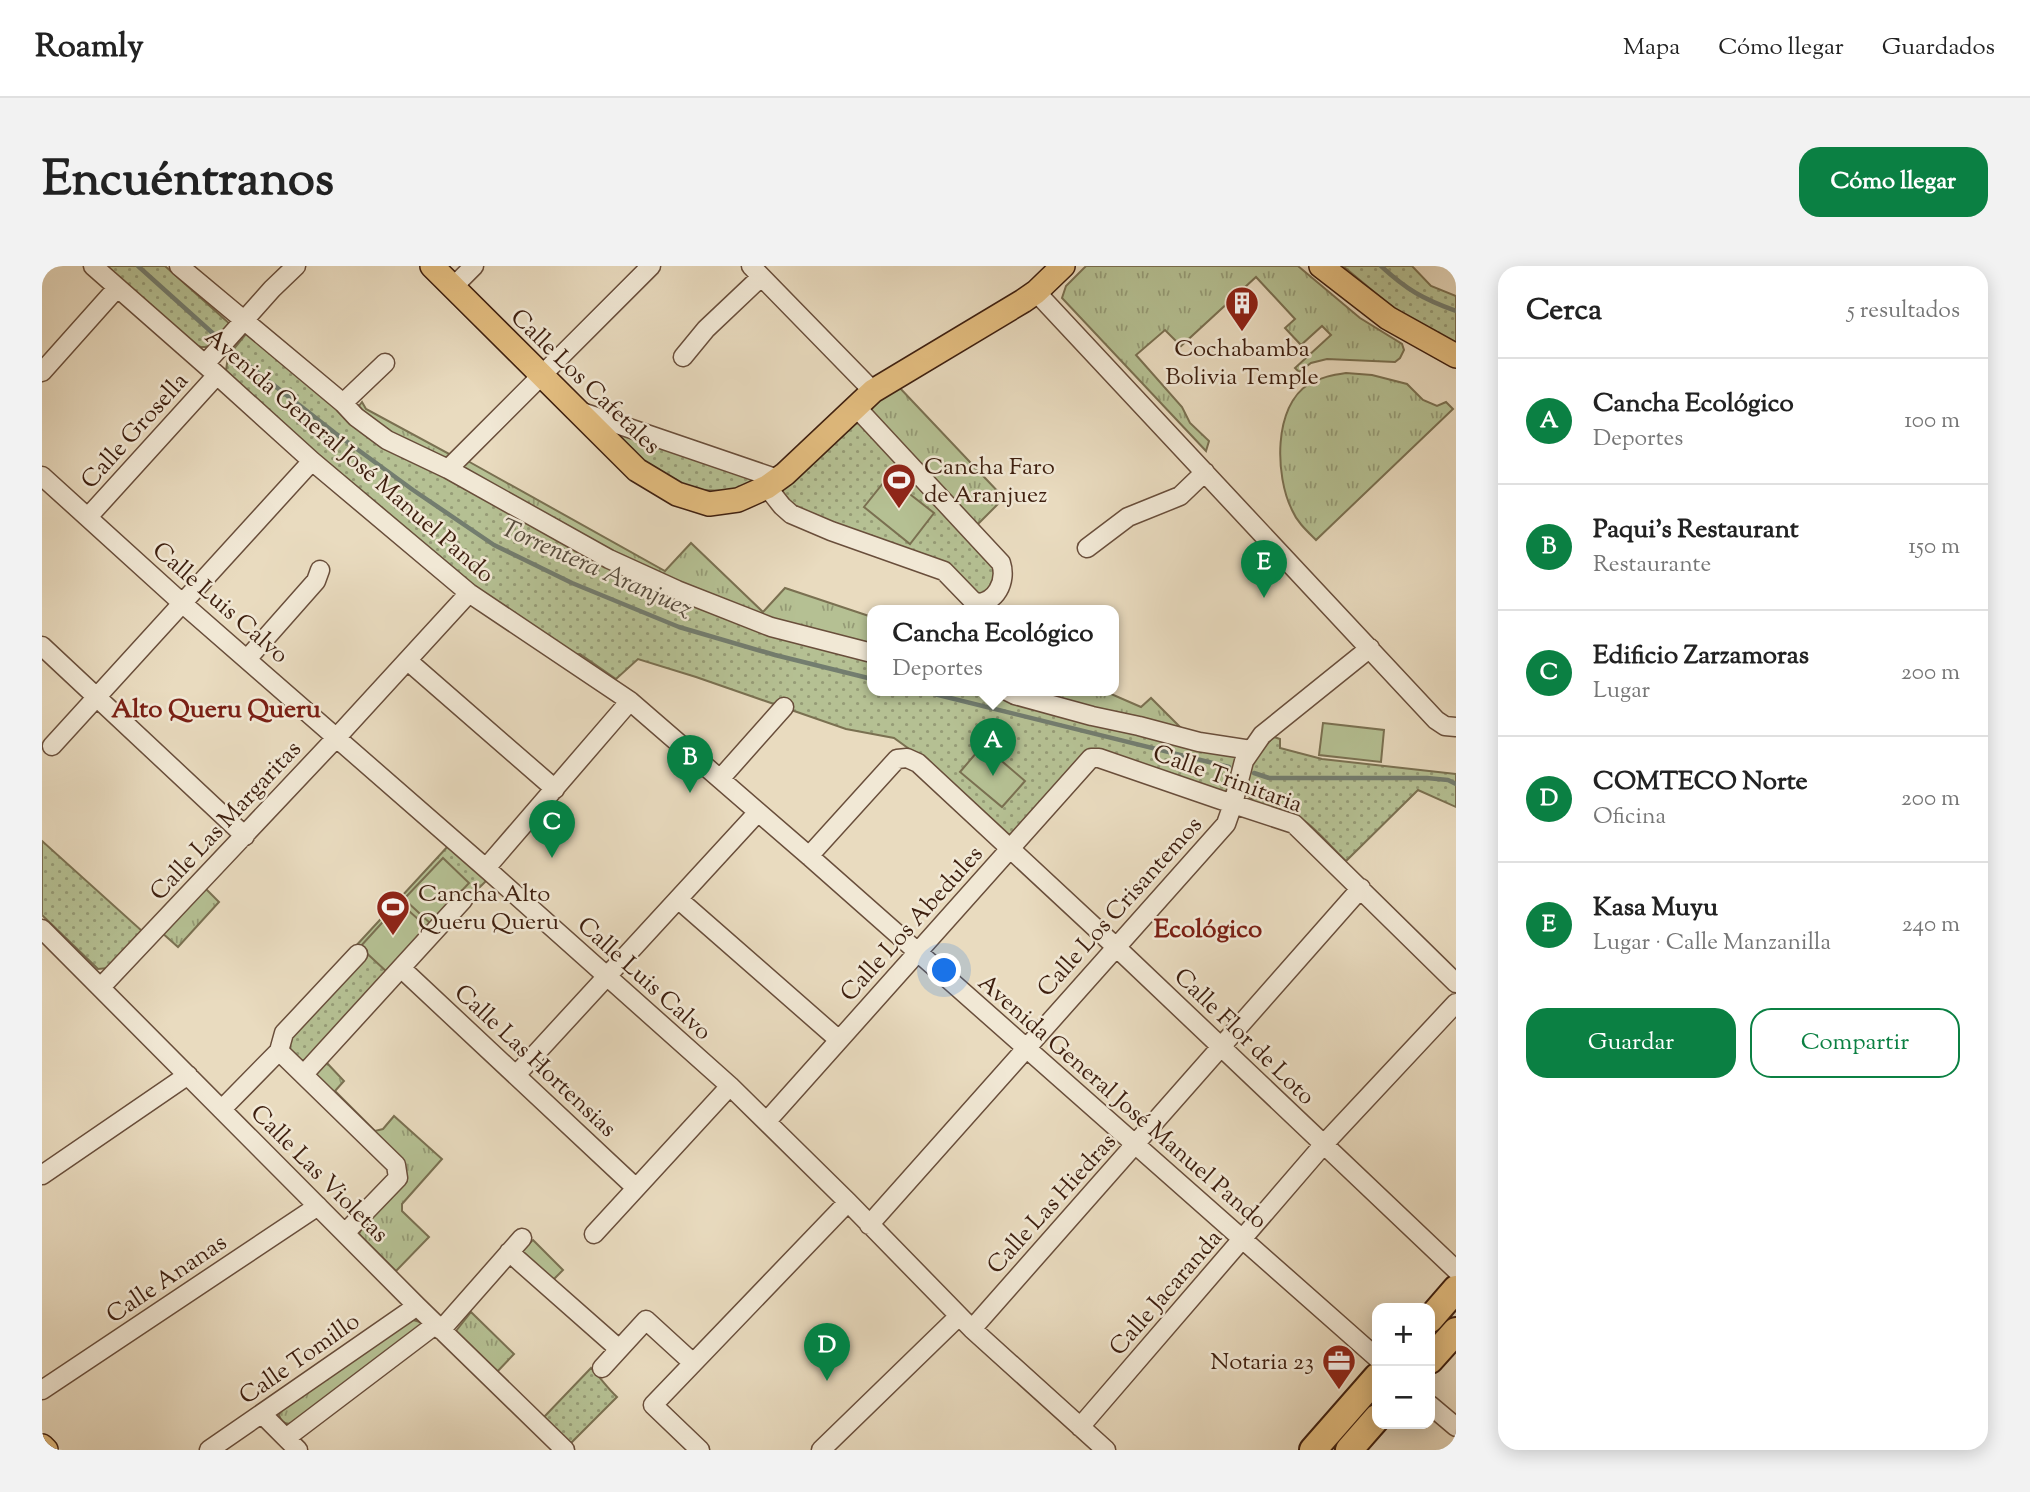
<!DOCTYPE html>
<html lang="es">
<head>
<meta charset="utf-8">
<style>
	:root { --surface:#fff; --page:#f2f2f2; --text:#222; --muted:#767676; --line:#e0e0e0; --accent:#0b8043 }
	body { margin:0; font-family:"Sorts Mill Goudy",serif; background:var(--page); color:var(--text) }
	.controls { position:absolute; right:21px; bottom:21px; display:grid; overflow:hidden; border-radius:14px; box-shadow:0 4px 18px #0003 }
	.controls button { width:63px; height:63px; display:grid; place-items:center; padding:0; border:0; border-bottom:2px solid var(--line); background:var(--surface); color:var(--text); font:35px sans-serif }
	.you { position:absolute; left:903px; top:705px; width:24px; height:24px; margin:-18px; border:5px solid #fff; border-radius:50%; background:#1a73e8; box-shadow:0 0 0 10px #1a73e833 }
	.badge { display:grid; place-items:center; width:46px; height:46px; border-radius:50%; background:var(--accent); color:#fff; font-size:23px; font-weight:700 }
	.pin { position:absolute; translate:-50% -58px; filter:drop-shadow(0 2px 4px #0008) }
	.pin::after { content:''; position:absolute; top:37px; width:24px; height:21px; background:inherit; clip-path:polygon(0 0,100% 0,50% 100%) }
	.popup { position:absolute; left:825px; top:339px; width:252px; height:91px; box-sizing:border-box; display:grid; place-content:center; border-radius:14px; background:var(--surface); filter:drop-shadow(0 2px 5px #0005); font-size:23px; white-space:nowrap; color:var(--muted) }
	.popup b { font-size:26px; color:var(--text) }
	.popup::after { content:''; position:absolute; left:50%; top:100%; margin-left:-14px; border:14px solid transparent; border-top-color:var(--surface) }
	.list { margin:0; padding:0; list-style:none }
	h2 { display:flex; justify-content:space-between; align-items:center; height:91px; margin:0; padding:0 28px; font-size:30px }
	h2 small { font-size:23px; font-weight:400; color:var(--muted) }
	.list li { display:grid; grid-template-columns:46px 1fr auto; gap:21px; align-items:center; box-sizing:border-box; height:126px; padding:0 28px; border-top:2px solid var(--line) }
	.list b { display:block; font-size:26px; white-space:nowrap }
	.list p { margin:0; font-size:23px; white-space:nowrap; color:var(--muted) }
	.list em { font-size:23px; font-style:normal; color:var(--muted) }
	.actions { display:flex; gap:14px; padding:21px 28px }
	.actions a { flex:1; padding:16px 0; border:2px solid var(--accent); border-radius:21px; text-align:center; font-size:24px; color:var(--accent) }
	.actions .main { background:var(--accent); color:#fff }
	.map { position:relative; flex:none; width:1414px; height:1184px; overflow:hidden; border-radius:21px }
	header { display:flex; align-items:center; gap:42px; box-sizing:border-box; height:98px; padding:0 35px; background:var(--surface); border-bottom:2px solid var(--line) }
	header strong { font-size:33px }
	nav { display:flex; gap:38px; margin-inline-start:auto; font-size:24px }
	.intro { display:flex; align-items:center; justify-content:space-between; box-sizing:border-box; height:168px; padding:0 42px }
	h1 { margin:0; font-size:49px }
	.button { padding:18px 32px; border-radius:21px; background:var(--accent); color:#fff; font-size:24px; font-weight:700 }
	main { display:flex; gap:42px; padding:0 42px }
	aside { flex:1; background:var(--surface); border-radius:21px; box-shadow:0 4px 18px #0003 }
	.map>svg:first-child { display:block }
	.grass { fill:url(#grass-tufts); stroke:#7a7051; stroke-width:2 }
	.park { fill:url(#park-dots); stroke:#7a7051; stroke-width:2 }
	.pitch { fill:#b5c093; stroke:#7a7051; stroke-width:2 }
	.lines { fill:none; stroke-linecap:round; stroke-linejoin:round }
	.stream { stroke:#737d6f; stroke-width:4.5 }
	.minor-casing { stroke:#694e3b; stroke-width:21 }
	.major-casing { stroke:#3e1f0f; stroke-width:26 }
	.highway-casing { stroke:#3e1f0f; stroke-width:30 }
	.minor { stroke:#f1e8d5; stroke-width:18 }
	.major { stroke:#e4be80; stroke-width:23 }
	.highway { stroke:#e4be80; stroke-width:26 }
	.labels { text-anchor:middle; stroke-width:5; stroke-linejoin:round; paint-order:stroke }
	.poi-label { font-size:24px; fill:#3e1f0f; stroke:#f1e8d5; text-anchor:start }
	.street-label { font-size:24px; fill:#3e1f0f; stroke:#f1e8d5 }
	.water-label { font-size:26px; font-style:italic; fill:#594e3f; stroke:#f1e8d5 }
	.neighbourhood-label { font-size:26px; font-weight:bold; fill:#7a1f14; stroke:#f1e8d5 }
</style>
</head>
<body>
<header>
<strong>Roamly</strong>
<nav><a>Mapa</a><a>Cómo llegar</a><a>Guardados</a></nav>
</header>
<div class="intro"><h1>Encuéntranos</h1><a class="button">Cómo llegar</a></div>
<main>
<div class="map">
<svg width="1414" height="1184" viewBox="0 0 1414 1184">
	<defs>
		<pattern id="grass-tufts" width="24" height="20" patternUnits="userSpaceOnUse" patternTransform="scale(1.75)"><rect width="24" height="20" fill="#b5c093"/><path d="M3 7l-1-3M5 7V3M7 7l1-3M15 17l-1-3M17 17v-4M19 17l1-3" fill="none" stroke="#959b76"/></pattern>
		<pattern id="park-dots" width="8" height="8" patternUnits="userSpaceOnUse" patternTransform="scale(1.75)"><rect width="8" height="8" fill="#b5c093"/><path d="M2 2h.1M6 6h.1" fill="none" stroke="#959b76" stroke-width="1.8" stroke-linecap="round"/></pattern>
	</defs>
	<rect width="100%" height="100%" fill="#e9dbbf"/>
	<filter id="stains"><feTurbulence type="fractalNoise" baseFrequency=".00286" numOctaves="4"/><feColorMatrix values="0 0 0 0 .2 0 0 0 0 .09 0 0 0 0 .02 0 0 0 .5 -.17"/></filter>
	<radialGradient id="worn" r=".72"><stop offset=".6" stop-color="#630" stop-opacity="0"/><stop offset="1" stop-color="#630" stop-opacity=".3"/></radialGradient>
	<!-- grass -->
	<path class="grass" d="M1044,0H1256L1318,52L1360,78L1362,84L1358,92L1353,96L1285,93L1269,97L1257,106L1253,102L1289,69L1280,60L1259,79L1243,62L1253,53L1214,11L1139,80L1123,64L1094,89L1140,141L1148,157L1167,175L1164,185L1020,32L1024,20Z
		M1304,107L1330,109L1365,118L1381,134L1395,140L1404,136L1411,143L1274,274C1265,265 1255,256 1250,244C1233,210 1231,140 1267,118C1279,111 1291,109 1304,107Z
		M856,120L962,232L934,260L829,148C830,134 846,128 856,120Z
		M320,136L324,143L411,190L404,197L355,174L317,143V140Z
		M424,194L623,305L649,277L721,346L743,322L830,351V380L742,361L617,312L416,202Z
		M1002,424H1060L1099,441L1109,432L1145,468L1010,434Z
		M161,620L177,636L136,681L119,666Z
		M284,796L302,815L293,825L333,865L341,863L352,850L400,893L360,938V945L387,971L354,1005L317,968L321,959L360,918L274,811V807Z
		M491,974L521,1004L510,1015L478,985Z
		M429,1046L472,1088L454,1107L416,1069L414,1065Z
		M371,1054L378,1056L380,1060L251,1157C244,1159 239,1156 237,1149L240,1142Z"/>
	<!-- park -->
	<path class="park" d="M63,0H123L189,59L169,81H159L149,78Z
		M1301,0H1370L1389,20L1414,30V78L1355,45Z
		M212,58L304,150L440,229L566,298L830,391V424H956L1198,491L1183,528L1063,487L968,572L870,485L852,472L804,463L654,411L596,393L574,413L538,388L528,389L430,321L269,187L184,105L186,90Z
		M814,153L950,297C957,318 954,318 937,330L760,249L741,232V224L744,220Z
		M571,165L718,214L691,225L656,224L639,219L603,198Z
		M1232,471L1238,473V482L1280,493L1414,508V541L1376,524L1304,595C1290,582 1276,564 1260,553C1249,545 1231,544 1218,539C1187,525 1216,485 1232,471Z
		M0,575L100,665L66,702L56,703L0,649Z
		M407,579L445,614L263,795L258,794L245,782L243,773L312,682Z
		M549,1102C558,1111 565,1122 575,1131L527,1179L501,1152Z"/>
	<!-- pitch -->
	<path class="pitch" d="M846,211L892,247L868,278L822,241Z
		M1281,457L1342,464L1339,496L1277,489Z
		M941,479L983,515L960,541L918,506Z
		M401,592L427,617L389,658L362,633Z
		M358,637L385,661L345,706L318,681Z"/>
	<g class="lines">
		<!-- stream -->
		<path class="stream" d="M96,0L175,71
			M1339,0C1365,24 1381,33 1414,45
			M192,88L293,167L371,224L452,279L530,317L637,361L733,389L830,413
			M876,424L1187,501
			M1212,507L1227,512H1385L1406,514L1414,518"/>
		<!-- minor casing -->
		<g class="minor-casing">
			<path id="minor" d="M51,0L175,109L270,195L427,327L588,435L767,590L1335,1092
				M137,0L301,137L314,151L345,174L406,203L567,293L635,324L729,361L830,387
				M709,0L831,125
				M411,21L432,0
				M994,26L1394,454L1403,460L1414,461
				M641,91L664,63L719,11
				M163,98L230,23L254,0
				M0,106L75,22
				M301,137L343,97
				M537,145L736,213
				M406,203L609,0
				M0,210L140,337L447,605L688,820L806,936L930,1063L1064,1184
				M725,221L740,240L749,248L789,265L902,305L933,337C954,338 965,315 959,297L814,141
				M46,251L175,109
				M1045,282L1086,251L1138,230L1163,206
				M0,380L203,570
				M206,392L274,315L278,304
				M366,395L513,523
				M963,424L973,429L1050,450L1097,460L1157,476L1209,484
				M10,480L270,195
				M678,513L742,441
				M767,590L855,493L865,492L876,497L1074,681L1414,1004
				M444,602L588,435
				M636,633L797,774
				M0,663L375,1040L523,1184
				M359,702L594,922
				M59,721L295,471L427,327
				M237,785L354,899L356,912L303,967
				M262,808L421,634
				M475,808L716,546
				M180,843L237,785L242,767L316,688
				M725,855L1049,492H1057L1179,534L1252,558L1414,717
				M0,909L146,809
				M827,959L1184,558L1191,538L1202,495L1220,469L1328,382
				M552,968L688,820
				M467,986L577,1083
				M930,1063L1319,622
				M399,1064L480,972
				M560,1102L604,1054L651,1097
				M0,1124L276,940
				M1388,1139L1414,1161
				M220,1148L256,1184
				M1038,1161L1282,878L1414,737
				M244,1172L393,1059
				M167,1184L375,1040
				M658,1184L611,1139L806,936
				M779,1184L917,1050"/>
		</g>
		<!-- major casing -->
		<g class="major-casing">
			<path id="major" d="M390,0L595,204L635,228L667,238L696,234L725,221L743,208L831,125L981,35L994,26L1021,0
				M1279,0L1346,52L1414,90
				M0,1180L4,1184"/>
		</g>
		<!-- highway casing -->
		<g class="highway-casing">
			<path id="highway" d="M1388,1053L1414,1023
				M1388,1094L1414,1065
				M1271,1184L1335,1111
				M1307,1184L1335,1152"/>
		</g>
		<!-- minor -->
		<use href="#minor" class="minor"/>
		<!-- major -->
		<use href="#major" class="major"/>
		<!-- highway -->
		<use href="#highway" class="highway"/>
	</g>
	<!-- icons -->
	<defs>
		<g id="building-pin" transform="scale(1.75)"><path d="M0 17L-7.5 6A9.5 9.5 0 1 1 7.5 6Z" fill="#8f2418" stroke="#f1e8d5"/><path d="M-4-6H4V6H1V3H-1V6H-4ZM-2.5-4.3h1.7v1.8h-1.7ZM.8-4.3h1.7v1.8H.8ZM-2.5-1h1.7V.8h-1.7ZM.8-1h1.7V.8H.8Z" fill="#fff"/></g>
		<g id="stadium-pin" transform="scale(1.75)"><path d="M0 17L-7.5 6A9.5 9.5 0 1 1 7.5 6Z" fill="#8f2418" stroke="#f1e8d5"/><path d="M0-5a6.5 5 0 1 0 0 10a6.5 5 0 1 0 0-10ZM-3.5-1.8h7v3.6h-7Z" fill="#fff"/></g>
		<g id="office-pin" transform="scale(1.75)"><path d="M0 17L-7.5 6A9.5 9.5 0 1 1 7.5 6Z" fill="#8f2418" stroke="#f1e8d5"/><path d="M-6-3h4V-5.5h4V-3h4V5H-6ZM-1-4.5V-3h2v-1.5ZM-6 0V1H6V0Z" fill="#fff"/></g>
	</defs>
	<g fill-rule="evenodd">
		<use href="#building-pin" x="1200" y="37"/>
		<use href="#stadium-pin" x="857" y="214"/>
		<use href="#stadium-pin" x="351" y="641"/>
		<use href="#office-pin" x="1297" y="1095"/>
	</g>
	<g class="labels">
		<!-- poi labels -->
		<g class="poi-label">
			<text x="1200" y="90" text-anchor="middle">Cochabamba<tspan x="1200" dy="28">Bolivia Temple</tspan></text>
			<text x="882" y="208">Cancha Faro<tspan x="882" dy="28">de Aranjuez</tspan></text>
			<text x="376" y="635">Cancha Alto<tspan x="376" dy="28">Queru Queru</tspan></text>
			<text x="1272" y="1103" text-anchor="end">Notaria 23</text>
		</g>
		<!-- street labels -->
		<g class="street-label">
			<text transform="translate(544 115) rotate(44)" y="8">Calle Los Cafetales</text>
			<text transform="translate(92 164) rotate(-48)" y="8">Calle Grosella</text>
			<text transform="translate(308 189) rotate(41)" y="8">Avenida General José Manuel Pando</text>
			<text transform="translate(179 336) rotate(41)" y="8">Calle Luis Calvo</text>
			<text transform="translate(1186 512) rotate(20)" y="8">Calle Trinitaria</text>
			<text transform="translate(183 554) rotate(-47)" y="8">Calle Las Margaritas</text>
			<text transform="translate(1077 640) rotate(-48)" y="8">Calle Los Crisantemos</text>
			<text transform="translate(869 657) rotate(-48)" y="8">Calle Los Abedules</text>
			<text transform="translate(603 712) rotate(42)" y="8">Calle Luis Calvo</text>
			<text transform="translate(1203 770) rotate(44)" y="8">Calle Flor de Loto</text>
			<text transform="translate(494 794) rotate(43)" y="8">Calle Las Hortensias</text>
			<text transform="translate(1081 835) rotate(41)" y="8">Avenida General José Manuel Pando</text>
			<text transform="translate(278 907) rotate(45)" y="8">Calle Las Violetas</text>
			<text transform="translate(1009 937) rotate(-48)" y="8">Calle Las Hiedras</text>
			<text transform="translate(124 1012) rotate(-34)" y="8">Calle Ananas</text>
			<text transform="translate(1123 1026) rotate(-49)" y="8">Calle Jacaranda</text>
			<text transform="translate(257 1092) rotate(-35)" y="8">Calle Tomillo</text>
		</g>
		<!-- water labels -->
		<g class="water-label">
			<text transform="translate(555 301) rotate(24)" y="9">Torrentera Aranjuez</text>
		</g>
		<!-- neighbourhood labels -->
		<g class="neighbourhood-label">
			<text x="174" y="451">Alto Queru Queru</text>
			<text x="1166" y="671">Ecológico</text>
		</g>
	</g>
	<rect width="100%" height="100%" filter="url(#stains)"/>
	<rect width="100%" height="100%" fill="url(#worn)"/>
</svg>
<div class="controls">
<button>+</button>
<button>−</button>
</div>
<div class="you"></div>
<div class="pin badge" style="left:951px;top:510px">A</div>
<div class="popup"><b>Cancha Ecológico</b>Deportes</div>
<div class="pin badge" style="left:648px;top:527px">B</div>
<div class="pin badge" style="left:510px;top:592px">C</div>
<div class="pin badge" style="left:785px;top:1115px">D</div>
<div class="pin badge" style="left:1222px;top:332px">E</div>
</div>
<aside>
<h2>Cerca<small>5 resultados</small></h2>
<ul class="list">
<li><span class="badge">A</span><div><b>Cancha Ecológico</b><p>Deportes</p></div><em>100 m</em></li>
<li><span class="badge">B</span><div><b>Paqui's Restaurant</b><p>Restaurante</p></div><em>150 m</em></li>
<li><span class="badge">C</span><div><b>Edificio Zarzamoras</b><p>Lugar</p></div><em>200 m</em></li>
<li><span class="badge">D</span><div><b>COMTECO Norte</b><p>Oficina</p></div><em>200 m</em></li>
<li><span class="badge">E</span><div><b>Kasa Muyu</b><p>Lugar · Calle Manzanilla</p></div><em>240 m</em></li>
</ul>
<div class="actions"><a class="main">Guardar</a><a>Compartir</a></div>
</aside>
</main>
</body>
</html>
